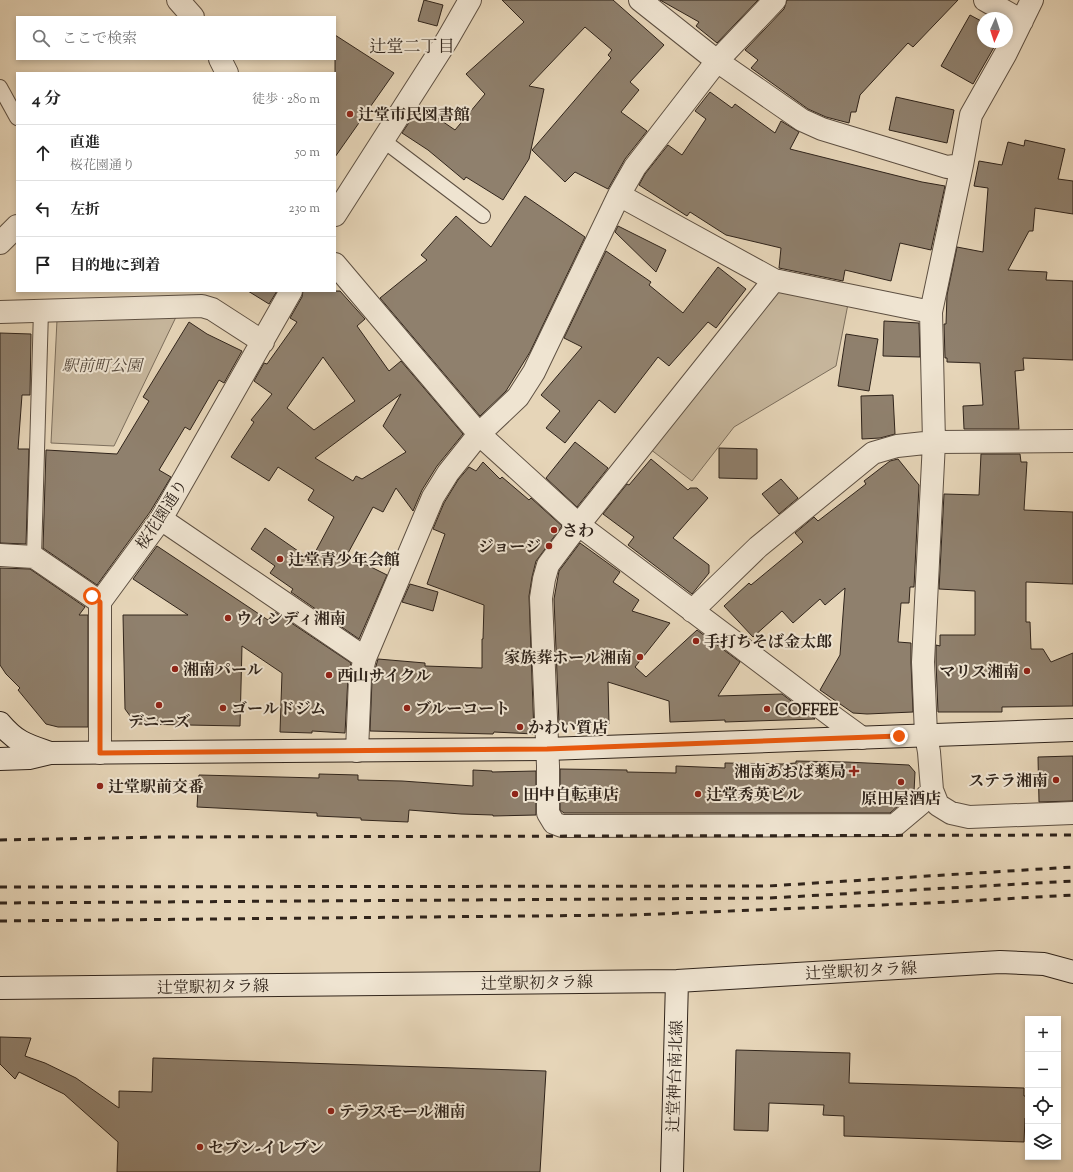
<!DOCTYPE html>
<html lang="ja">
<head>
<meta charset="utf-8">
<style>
	:root { --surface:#fff; --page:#f2f2f2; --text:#222; --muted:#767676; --line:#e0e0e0 }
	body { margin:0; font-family:"Sorts Mill Goudy","Noto Serif JP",serif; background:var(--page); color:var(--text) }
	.controls { position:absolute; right:12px; bottom:12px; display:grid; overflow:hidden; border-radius:0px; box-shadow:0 2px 6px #0003 }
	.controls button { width:36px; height:36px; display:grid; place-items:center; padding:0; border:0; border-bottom:1px solid var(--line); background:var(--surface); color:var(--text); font:20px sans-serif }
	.compass { position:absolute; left:977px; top:12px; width:36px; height:36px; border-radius:50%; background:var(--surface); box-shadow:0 2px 6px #0003; rotate:183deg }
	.stop { position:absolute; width:12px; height:12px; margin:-9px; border:3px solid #ea580c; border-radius:50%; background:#fff }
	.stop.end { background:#ea580c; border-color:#fff; box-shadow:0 1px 4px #0008 }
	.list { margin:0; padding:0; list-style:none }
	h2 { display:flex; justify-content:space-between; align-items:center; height:52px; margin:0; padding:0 16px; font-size:17px }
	h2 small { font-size:13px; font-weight:400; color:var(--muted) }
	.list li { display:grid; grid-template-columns:26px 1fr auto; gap:12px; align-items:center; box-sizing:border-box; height:56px; padding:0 16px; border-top:1px solid var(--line) }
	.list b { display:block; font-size:15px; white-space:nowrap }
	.list p { margin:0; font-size:13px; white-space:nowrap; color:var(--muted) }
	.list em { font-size:13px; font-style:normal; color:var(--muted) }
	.icon { flex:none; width:22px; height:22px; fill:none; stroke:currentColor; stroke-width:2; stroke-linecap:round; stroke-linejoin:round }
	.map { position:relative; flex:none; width:1073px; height:1172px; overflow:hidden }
	.search { position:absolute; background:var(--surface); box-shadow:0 2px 6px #0003; left:16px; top:16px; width:320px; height:44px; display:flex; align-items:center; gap:10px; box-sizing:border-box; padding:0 14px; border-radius:0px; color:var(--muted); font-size:15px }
	.panel { position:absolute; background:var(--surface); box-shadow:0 2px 6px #0003; left:16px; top:72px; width:320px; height:220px; border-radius:0px }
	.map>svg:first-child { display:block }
	.green { fill:#c7b79d; stroke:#7c6e5c }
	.building { fill:#8f806d; stroke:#30241b; fill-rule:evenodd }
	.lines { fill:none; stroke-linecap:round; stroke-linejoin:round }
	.lane-casing { stroke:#5e5042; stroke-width:16 }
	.street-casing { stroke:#5e5042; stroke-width:24 }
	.secondary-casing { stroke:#30241b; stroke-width:24 }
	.lane { stroke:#efe4d1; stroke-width:14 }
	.street { stroke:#efe4d1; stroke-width:22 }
	.secondary { stroke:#efe4d1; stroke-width:22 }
	.rail { stroke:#30241b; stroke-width:3; stroke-dasharray:7 7; stroke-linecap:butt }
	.route { stroke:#ea580c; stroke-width:5 }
	.poi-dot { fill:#8f2418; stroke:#efe4d1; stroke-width:1.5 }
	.labels { text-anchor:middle; stroke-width:4; stroke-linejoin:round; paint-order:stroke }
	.poi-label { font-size:16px; font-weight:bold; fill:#30241b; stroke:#efe4d1; text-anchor:start }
	.park-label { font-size:16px; font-style:italic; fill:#56493c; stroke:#efe4d1 }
	.street-label { font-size:16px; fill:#30241b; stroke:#efe4d1 }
	.neighbourhood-label { font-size:17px; fill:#30241b; stroke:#efe4d1 }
</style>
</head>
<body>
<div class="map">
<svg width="1073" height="1172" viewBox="0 0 1073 1172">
	<rect width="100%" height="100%" fill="#e6d5b8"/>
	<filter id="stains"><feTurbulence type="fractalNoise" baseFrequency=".005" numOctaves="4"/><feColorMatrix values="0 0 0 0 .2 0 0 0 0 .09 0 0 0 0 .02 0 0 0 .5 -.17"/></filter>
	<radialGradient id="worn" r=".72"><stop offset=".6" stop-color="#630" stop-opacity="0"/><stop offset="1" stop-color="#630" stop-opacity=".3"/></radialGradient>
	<!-- green -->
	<path class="green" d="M776,289L848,304L836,366L734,427L692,481L650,449Z
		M176,317L114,446L51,443L57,320Z"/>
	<!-- building -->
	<path class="building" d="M424,0L443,5L437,26L418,21Z
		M502,0H613L664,45L630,82L639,90L621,112L647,131L625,159L608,189L575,172L565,182L532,150L611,58L608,55L612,50L585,27L529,86L544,89L529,159L503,200L466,177L464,180L428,150L402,133L420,106L455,130L485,94L466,74L524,22Z
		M660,0H758L717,43L696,26L699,22Z
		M787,0H958L913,47L908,43L860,95L856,112H851L849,123L826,117L808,109L751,68L758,60L745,50L784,9Z
		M970,15L983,22V42H997L973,84L941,66Z
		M335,35L394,73L335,157Z
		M710,92L732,108L735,104L775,133L781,121L799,132L790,149L922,182L945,186L931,250L900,243L891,281L845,270L843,281L779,268L781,248L726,235L690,212L687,216L639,185L645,174L668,145L682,155L706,119L695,111Z
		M896,97L954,110L947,143L889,130Z
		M1025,140L1065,149L1058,179L1073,181V214L1035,208L1033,231H1029L1008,270L1047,272L1046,280L1073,281V360L1023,358L1024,370L1015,371L1019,429H964L963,406L983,405L980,363L947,362V358H945L944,324H946L947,295L957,247L983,252L988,188L974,186L979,161L1002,165L1008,142L1024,146Z
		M525,196L585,237L530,352L506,391L480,416L380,298L427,260L421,255L456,216L491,247Z
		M618,226L666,250L656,272L615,232Z
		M606,251L651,282L649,285L683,313L718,267L746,289L716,328L708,322L669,366L658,357L615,413L599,400L565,443L546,428L560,411L541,395L582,347L564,338Z
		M248,291H277L269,304Z
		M303,291H340L365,319L357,326L389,371L401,361L463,434L437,466L422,490L413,511L396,488L383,512L373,507L347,555L387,575L359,639L291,592L293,589L270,573L275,566L251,549L265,528L311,560L334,517L308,500L314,490L278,467L269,481L231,457L254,422L251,420L272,394L254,381L264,363L267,364L297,322L290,318L302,297ZM323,357L355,401L314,430L287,408ZM401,394L383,426L406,452L362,479L356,476L353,481L315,458Z
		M884,321L919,323L920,357L883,356Z
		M189,322L207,334L242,351L224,383L219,380L190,430L185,427L159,470L171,477L150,512L97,585L43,548L46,450L117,454L149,401L143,397Z
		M0,333L31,334L30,395H22L18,449H29L26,544L0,543Z
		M846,334L878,339L869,391L838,386Z
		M893,395L895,434L880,438L862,439L861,396Z
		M575,442L608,468L577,507L546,478Z
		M719,448L757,449V479L719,478Z
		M981,454H1020L1021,462H1027L1024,510L1073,512V584L1026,582V622H1030L1031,649H1043L1051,662L1073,653V706L1002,707V712H938L936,662V645L940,646V635H975V591L939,589L944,494L979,495Z
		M651,459L688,490L690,488H697L708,498L673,538L709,565V573L692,594L628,545L634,537L603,514L627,484L629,485Z
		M898,459L919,485L914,587H910L909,603H901L898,642L911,643V663L913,712L867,714L853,713L820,690L840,655L845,588L825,605L820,599L793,623L782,611L753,637L724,606L749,583L751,585L803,542L795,533L814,517L818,521L866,484L864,481L890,461Z
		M483,462L500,479L502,477L529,500L531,498L562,526L536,561L532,577L529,596L534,734L494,732L493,734L370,731L372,680L378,659L425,663V666L482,668V639H483L484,605L427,584L445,534L433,529L444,503L458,480L469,467L476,471Z
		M781,479L798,498L779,514L762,494Z
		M580,543L620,572L613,582L639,600L632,611L670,623L635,667L646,677L697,630L740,662L718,696L782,694L815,719L725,722V720L670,722L669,701L608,682L609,724H559L554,599L559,571Z
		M157,546L268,620L275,612L351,663L348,677L345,733L312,731V733L280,732L282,673L242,646L240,726L136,724L125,709L123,615H188L133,579Z
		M0,568L30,569L85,607L79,615H88V727H58L46,724L18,690L20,688L6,674L0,665Z
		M410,584L438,592L433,611L402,602Z
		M1073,756V801L1039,802L1038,757Z
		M796,761L846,762L909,765L915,772L914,792L890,813H564L560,810V769L627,770V772L676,773V766L725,768V763L782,764L796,763Z
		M473,770L492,771V772L536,771V815L493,816V815L461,814L409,810L408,822L361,820V818L317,816V813L197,807L199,775L319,778V774L358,775V780L402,781L473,786Z
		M0,1037L31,1038L25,1056L45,1063L76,1078L119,1108V1091L152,1092L153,1058L546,1071L540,1172H117L118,1142L64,1094L19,1072L15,1079L0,1064Z
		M736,1050L850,1053L849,1083L1024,1088V1096H1028V1118H1025L1024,1142L844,1136V1116L823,1115L824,1105L769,1103L768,1131L734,1130Z"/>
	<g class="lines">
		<!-- lane casing -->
		<g class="lane-casing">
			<path id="lane" d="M0,87L17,118
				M384,141L483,216
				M34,557L41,310"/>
		</g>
		<!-- street casing -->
		<g class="street-casing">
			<path id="street" d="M178,0L193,17
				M640,0L717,61L802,120L822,129L947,167L962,165
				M985,0L1022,21
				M220,59L227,73
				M619,195L774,280L931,312
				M335,215L447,40L470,0
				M0,243L17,226
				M335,264L479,434L579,525L836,719L862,738
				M774,280L569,537L548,565L544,579L541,598L548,766V813L554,823L562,826L895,825L920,804L932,790L929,752L926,735L923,662L934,442L931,312L962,165L971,115L1006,53L1032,0
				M0,312L202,306L212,309L263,342
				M161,519L365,658
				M0,555L34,557L100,602
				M692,611L758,547L873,453L897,446L934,442L1073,441
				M357,751L360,678L365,658L433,497L448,473L479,434L518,397L534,372L619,195L635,167L717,61L775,0
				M100,753V602L161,519L291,291
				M932,790L938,805L951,813L969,817L1073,813"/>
		</g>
		<!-- secondary casing -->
		<g class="secondary-casing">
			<path id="secondary" d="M0,723C17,743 27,745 50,753
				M0,759L29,758L50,753L547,749L1073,730
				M0,988L677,981L1000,962L1044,964L1073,972
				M672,1172L677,981"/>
		</g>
		<!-- lane -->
		<use href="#lane" class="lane"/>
		<!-- street -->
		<use href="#street" class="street"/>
		<!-- secondary -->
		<use href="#secondary" class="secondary"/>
		<!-- rail -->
		<path class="rail" d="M0,840L163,837L1073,835
			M0,887L768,886L1073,867
			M0,903L769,898L1073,881
			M0,921L632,915L929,903L1073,895"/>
	</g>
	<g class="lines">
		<!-- route -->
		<path class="route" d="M92,596L100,602V753L547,749L899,736"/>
	</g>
	<!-- markers -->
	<g class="poi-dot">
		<circle cx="350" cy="114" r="4"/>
		<circle cx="554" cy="530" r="4"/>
		<circle cx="549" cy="546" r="4"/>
		<circle cx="280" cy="559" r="4"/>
		<circle cx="228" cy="618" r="4"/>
		<circle cx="696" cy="641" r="4"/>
		<circle cx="640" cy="657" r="4"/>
		<circle cx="175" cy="669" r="4"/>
		<circle cx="1027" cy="671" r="4"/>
		<circle cx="329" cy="675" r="4"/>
		<circle cx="159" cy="705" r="4"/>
		<circle cx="223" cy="708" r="4"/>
		<circle cx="407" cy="708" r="4"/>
		<circle cx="767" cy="709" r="4"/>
		<circle cx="520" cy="727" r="4"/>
		<path d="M852 765h4v4h4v4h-4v4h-4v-4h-4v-4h4z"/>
		<circle cx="1056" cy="780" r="4"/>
		<circle cx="901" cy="782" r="4"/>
		<circle cx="100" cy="786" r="4"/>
		<circle cx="515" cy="794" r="4"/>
		<circle cx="698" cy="794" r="4"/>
		<circle cx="331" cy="1111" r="4"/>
		<circle cx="200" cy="1147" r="4"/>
	</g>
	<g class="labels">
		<!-- poi labels -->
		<g class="poi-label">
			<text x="358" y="120">辻堂市民図書館</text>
			<text x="562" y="536">さわ</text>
			<text x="541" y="552" text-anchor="end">ジョージ</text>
			<text x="288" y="565">辻堂青少年会館</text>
			<text x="236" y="624">ウィンディ湘南</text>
			<text x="704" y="647">手打ちそば金太郎</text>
			<text x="632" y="663" text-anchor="end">家族葬ホール湘南</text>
			<text x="183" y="675">湘南パール</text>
			<text x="1019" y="677" text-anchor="end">マリス湘南</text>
			<text x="337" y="681">西山サイクル</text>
			<text x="231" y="714">ゴールドジム</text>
			<text x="415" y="714">ブルーコート</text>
			<text x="775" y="715">COFFEE</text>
			<text x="159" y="727" text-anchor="middle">デニーズ</text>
			<text x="528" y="733">かわい質店</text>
			<text x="846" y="777" text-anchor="end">湘南あおば薬局</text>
			<text x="1048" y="786" text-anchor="end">ステラ湘南</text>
			<text x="108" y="792">辻堂駅前交番</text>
			<text x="523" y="800">田中自転車店</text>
			<text x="706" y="800">辻堂秀英ビル</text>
			<text x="901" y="804" text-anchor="middle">原田屋酒店</text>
			<text x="339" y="1117">テラスモール湘南</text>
			<text x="208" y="1153">セブン-イレブン</text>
		</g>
		<!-- park labels -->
		<g class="park-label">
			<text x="102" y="371">駅前町公園</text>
		</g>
		<!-- street labels -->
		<g class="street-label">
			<text transform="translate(161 514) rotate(-57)" y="6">桜花園通り</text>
			<text transform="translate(861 970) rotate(-3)" y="6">辻堂駅初タラ線</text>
			<text transform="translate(537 982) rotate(-1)" y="6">辻堂駅初タラ線</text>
			<text transform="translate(213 986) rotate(-1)" y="6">辻堂駅初タラ線</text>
			<text transform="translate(674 1076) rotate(-88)" y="6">辻堂神台南北線</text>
		</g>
		<!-- neighbourhood labels -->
		<g class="neighbourhood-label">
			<text x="412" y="52">辻堂二丁目</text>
		</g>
	</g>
	<rect width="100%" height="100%" filter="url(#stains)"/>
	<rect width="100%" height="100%" fill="url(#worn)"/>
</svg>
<div class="controls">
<button>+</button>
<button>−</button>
<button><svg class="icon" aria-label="locate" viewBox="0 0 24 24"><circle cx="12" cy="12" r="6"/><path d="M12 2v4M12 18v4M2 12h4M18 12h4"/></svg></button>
<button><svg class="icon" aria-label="layers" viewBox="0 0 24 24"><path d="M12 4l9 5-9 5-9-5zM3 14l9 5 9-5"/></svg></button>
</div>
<svg class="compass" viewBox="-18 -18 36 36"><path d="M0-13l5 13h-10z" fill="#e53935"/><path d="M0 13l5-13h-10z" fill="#767676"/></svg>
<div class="stop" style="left:92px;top:596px"></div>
<div class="stop end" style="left:899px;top:736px"></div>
<div class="search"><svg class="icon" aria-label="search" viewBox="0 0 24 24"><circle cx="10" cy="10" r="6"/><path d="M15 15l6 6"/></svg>ここで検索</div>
<section class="panel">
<h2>4 分<small>徒歩 · 280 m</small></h2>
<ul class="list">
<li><svg class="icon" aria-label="ahead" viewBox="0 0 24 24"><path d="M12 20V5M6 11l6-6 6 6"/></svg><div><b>直進</b><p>桜花園通り</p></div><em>50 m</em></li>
<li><svg class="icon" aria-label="left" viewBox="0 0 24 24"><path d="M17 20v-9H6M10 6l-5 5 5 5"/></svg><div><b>左折</b></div><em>230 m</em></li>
<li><svg class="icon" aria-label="arrive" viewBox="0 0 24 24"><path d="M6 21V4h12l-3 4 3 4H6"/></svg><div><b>目的地に到着</b></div></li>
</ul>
</section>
</div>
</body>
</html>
